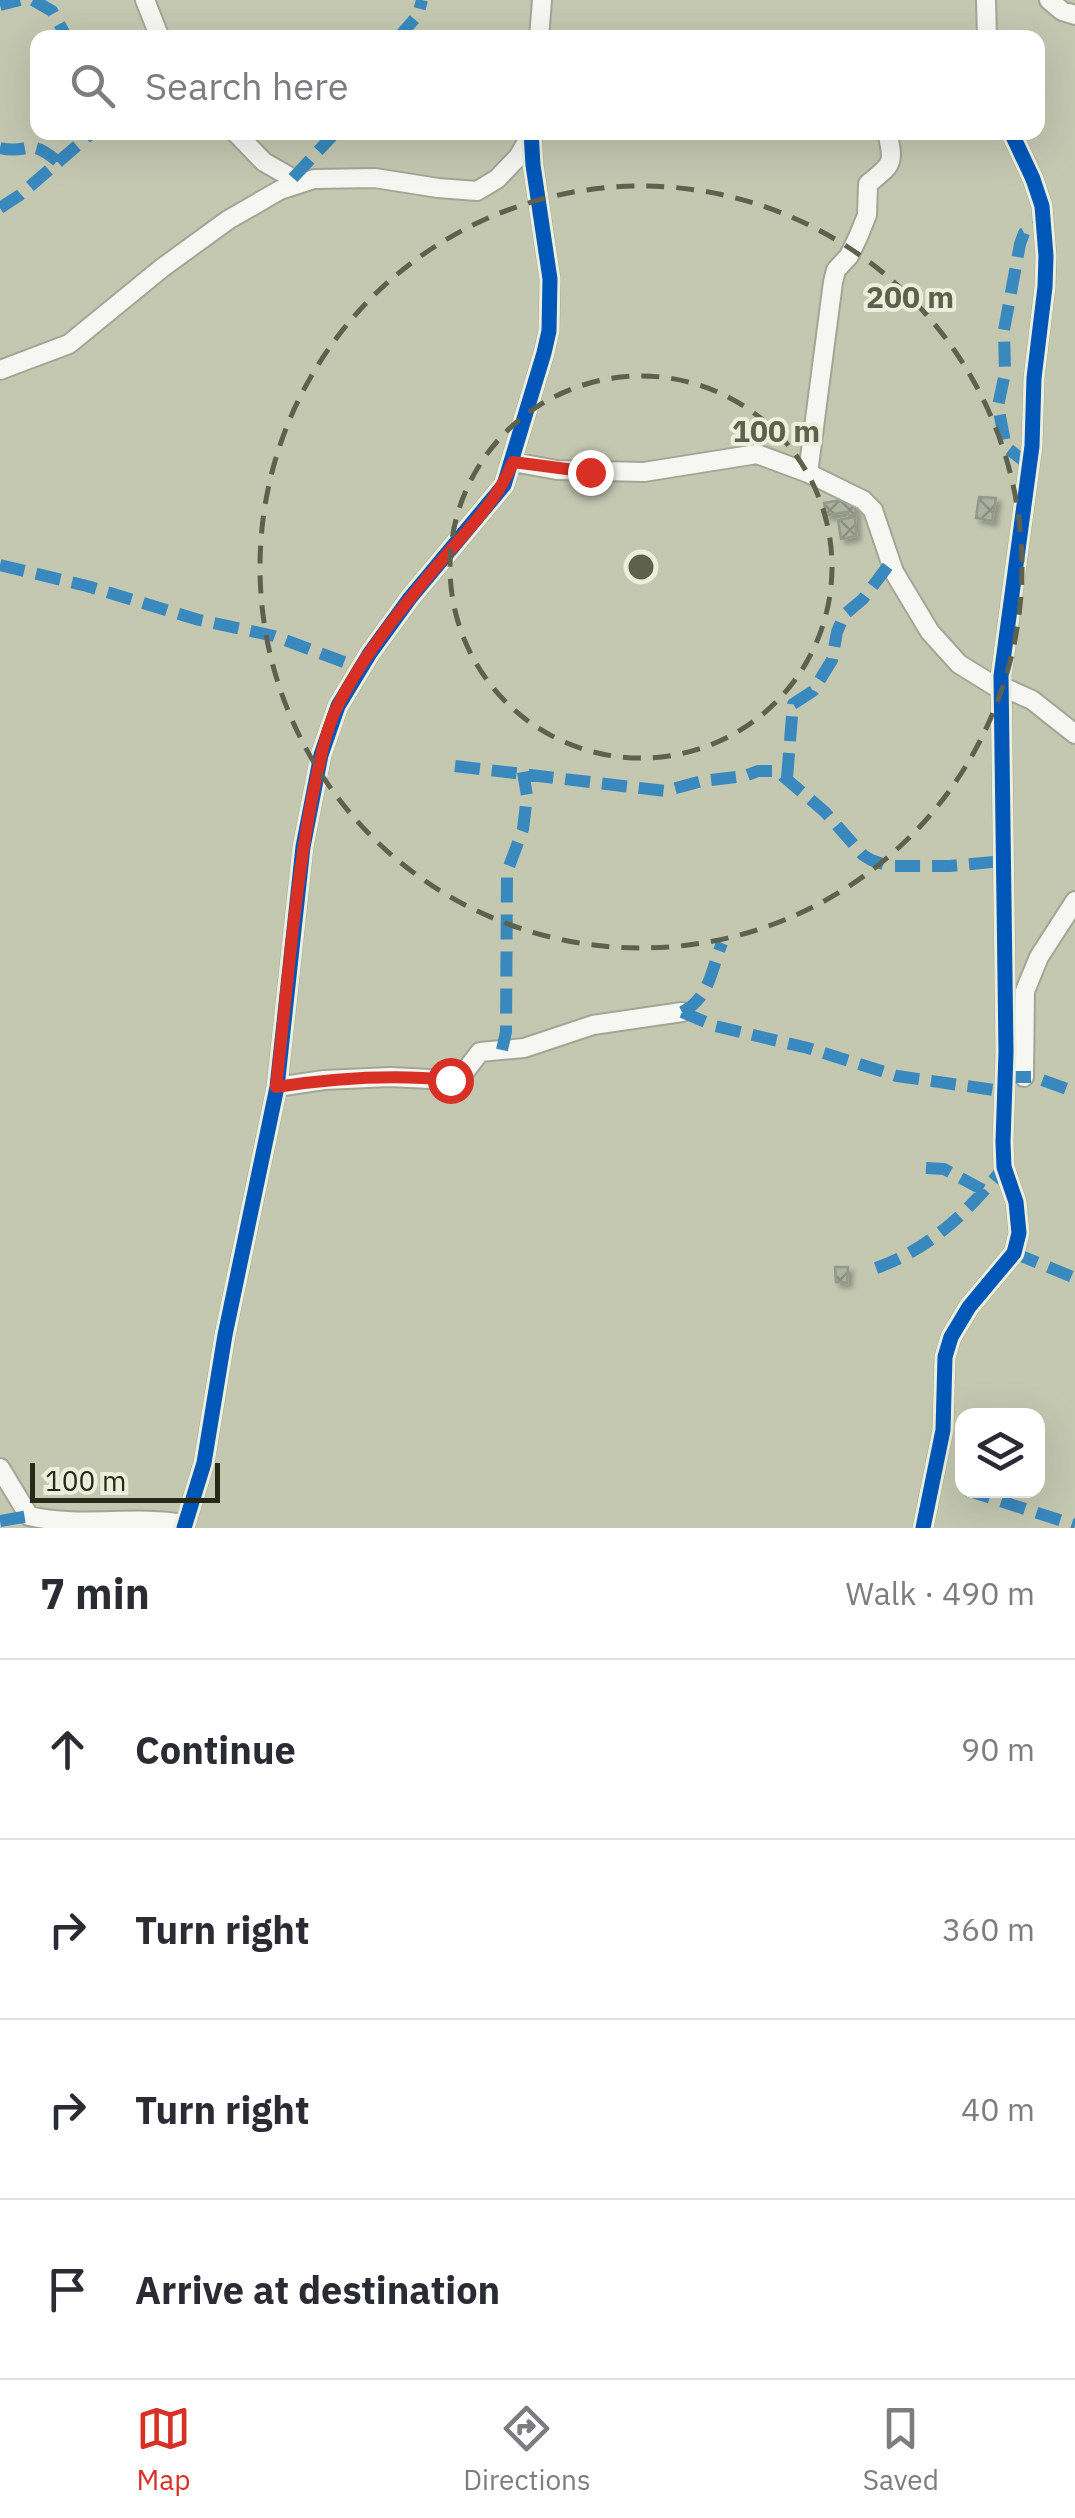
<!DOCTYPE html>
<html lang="en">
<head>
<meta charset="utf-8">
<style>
	:root { --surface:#fff; --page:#f7f7f7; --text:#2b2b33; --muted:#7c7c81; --line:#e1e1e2; --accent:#d93025 }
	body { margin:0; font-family:"IBM Plex Sans",sans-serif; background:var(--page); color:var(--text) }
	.controls { position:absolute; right:30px; bottom:30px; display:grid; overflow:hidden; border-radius:20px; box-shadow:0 10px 40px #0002 }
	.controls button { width:90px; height:90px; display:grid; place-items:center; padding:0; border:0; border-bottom:2px solid var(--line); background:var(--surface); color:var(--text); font:50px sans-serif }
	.scale { position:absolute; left:30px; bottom:25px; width:190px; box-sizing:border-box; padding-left:10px; border:5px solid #272919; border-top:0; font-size:28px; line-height:35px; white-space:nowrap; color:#272919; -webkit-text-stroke:8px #ebefdb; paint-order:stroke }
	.stop { position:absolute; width:30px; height:30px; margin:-22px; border:8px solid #d93025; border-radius:50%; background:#fff }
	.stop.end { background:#d93025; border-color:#fff; box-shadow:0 2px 10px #0008 }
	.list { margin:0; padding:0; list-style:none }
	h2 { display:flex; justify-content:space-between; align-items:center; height:130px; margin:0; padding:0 40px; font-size:42px }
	h2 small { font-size:32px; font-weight:400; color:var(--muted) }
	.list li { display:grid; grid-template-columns:65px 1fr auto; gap:30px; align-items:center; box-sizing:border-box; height:180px; padding:0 40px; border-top:2px solid var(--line) }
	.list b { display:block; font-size:38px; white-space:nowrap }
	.list em { font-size:32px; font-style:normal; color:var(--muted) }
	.icon { flex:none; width:55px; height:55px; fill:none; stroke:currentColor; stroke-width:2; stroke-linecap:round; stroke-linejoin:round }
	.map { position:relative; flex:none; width:1075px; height:1528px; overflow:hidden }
	.search { position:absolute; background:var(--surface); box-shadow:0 10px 40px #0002; left:30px; right:30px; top:30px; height:110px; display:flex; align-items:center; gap:25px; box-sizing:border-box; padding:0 35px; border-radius:20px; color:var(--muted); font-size:38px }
	.sheet { height:850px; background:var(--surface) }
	nav { display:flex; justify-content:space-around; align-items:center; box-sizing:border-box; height:140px; border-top:2px solid var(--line); background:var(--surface); font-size:28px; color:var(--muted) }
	nav a { display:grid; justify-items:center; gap:5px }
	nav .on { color:var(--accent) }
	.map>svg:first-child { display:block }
	.building { fill:url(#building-cross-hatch); stroke:#949989; stroke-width:2.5; filter:url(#shadow) }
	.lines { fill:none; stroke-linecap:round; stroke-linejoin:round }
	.minor-casing { stroke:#a3a694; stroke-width:22 }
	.minor { stroke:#f6f7f3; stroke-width:18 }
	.quiet { stroke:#3989be; stroke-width:12; stroke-dasharray:25 12; stroke-linecap:butt }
	.cycleway-casing { stroke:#ebefdb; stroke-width:21 }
	.cycleway { stroke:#0057b8; stroke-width:15 }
	.route { stroke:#d93025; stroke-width:12 }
	.ring { fill:none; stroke:#5e614e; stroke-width:5; stroke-dasharray:18 12 }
	.centre { fill:#5e614e; stroke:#ebefdb; stroke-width:5 }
	.ring-label { font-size:30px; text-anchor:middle; font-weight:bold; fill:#5e614e; stroke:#ebefdb; stroke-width:8; stroke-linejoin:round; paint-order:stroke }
</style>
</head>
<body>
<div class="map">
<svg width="1075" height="1528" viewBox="0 0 1075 1528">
	<defs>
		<pattern id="building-cross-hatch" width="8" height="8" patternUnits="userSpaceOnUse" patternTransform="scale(2.5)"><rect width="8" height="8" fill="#abb2a0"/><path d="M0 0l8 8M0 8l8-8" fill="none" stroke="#8b9182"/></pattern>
		<filter id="shadow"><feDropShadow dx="4.5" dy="4.5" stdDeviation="2.5" flood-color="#0004"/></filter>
	</defs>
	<rect width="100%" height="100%" fill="#c4c8b1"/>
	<!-- building -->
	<path class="building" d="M979,497L996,498L992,521L976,518Z
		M853,498L856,514L849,516L848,512L826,515L824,503Z
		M855,517L856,536L841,539L838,520Z
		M835,1267H848L847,1283L836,1282Z"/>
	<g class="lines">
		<!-- minor casing -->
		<g class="minor-casing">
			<path id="minor" d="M145,0L160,38
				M986,0L987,38
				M1049,0L1062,11L1075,15
				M539,38L542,0
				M235,132L264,162L299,182
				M0,370L69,344L162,268L228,220L280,190L314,179L375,178L438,188L477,191L497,179L518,157L531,135
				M513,462L557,470L644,472L757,454L808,473L863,500L873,510L894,572L930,632L959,664L1001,690
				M808,473L833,282L836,270L849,256L859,235L867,215L868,184C892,164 895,165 887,132
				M1001,686L1032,700L1075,734
				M1024,1077L1025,991L1039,957L1075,901
				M277,1087L324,1080L390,1077L450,1080L463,1074L480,1052L524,1048L593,1025L682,1012
				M0,1468L29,1516C81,1528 133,1515 184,1524
				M184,1528L204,1463L225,1335L277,1087L303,847L321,755L338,706L370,653L410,598L504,485L544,353L549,331L550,279L533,165L531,132
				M923,1528L943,1430L945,1357L951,1337L969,1307L1014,1253L1019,1233L1016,1202L1004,1167L1003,1142L1006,1052L1001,676L1032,446L1034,378L1045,287L1046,256L1042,206L1033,179L1011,132"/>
		</g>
		<!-- minor -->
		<use href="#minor" class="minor"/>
		<!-- quiet -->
		<path class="quiet" d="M33,0L52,11L67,38
			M0,5L20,0
			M398,38L418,15L422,0
			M0,148C30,155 27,136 57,161
			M293,178L336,132
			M0,208L20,195L93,132
			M1029,465L1006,447L998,406L1005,373L1004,330L1020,244L1024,233L1043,223
			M0,565L87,586L199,620L274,636L360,668
			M455,766L665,791L702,781L745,776L758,771H777L825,812L863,855L871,860L889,866H950L1003,861
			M787,778L793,704L813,691L832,660L837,632L844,615L863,599L891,562
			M682,1012L715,1026L808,1048L897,1076L994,1090L1006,1085
			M682,1012C710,998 711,970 722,943
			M502,1050L506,1032L507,872L523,829L527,796L523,772
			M1006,1077H1034L1075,1092
			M926,1168L944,1169L985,1191
			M1014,1253L1075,1278
			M876,1268C930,1249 968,1212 1004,1167
			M966,1490L1075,1525
			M0,1521L29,1516"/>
		<!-- cycleway casing -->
		<g class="cycleway-casing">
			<path id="cycleway" d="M184,1528L204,1463L225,1335L277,1087L303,847L321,755L338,706L370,653L410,598L504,485L544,353L549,331L550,279L533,165L531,132
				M923,1528L943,1430L945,1357L951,1337L969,1307L1014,1253L1019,1233L1016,1202L1004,1167L1003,1142L1006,1052L1001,676L1032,446L1034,378L1045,287L1046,256L1042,206L1033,179L1011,132"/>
		</g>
		<!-- cycleway -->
		<use href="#cycleway" class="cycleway"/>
	</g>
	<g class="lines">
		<!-- route -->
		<path class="route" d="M450,1080C392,1074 334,1078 276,1087C287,991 294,894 312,798C319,767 324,732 339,703C366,651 404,605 442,560C468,529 498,500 513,462L590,472"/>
	</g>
	<!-- distance rings -->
	<g class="ring">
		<circle cx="641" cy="567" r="191"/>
		<circle cx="641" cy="567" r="381"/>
	</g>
	<circle cx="641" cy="567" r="15" class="centre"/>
	<g class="ring-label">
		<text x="910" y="308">200 m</text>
		<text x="776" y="442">100 m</text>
	</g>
</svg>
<div class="controls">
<button><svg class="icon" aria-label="layers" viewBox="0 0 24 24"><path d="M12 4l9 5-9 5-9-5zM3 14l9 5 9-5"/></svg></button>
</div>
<div class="scale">100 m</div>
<div class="stop" style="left:450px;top:1080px"></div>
<div class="stop end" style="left:590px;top:472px"></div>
<div class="search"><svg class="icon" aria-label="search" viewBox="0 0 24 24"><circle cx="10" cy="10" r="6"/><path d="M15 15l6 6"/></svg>Search here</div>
</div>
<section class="sheet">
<h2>7 min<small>Walk · 490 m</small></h2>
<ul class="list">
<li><svg class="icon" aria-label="ahead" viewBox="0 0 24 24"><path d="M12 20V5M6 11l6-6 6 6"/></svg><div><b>Continue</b></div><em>90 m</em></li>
<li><svg class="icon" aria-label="right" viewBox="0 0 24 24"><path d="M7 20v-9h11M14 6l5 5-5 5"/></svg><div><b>Turn right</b></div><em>360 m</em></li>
<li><svg class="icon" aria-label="right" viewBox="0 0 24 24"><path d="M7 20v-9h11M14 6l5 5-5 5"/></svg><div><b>Turn right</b></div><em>40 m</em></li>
<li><svg class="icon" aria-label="arrive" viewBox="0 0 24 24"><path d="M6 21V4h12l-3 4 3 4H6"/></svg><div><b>Arrive at destination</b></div></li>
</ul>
</section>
<nav>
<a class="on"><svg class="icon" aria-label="map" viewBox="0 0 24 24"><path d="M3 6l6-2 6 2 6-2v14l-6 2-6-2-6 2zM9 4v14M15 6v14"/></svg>Map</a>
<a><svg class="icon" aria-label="directions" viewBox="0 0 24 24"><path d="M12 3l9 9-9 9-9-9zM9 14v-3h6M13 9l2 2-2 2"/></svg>Directions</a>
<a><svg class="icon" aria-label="saved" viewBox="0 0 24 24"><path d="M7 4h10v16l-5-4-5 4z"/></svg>Saved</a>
</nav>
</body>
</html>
